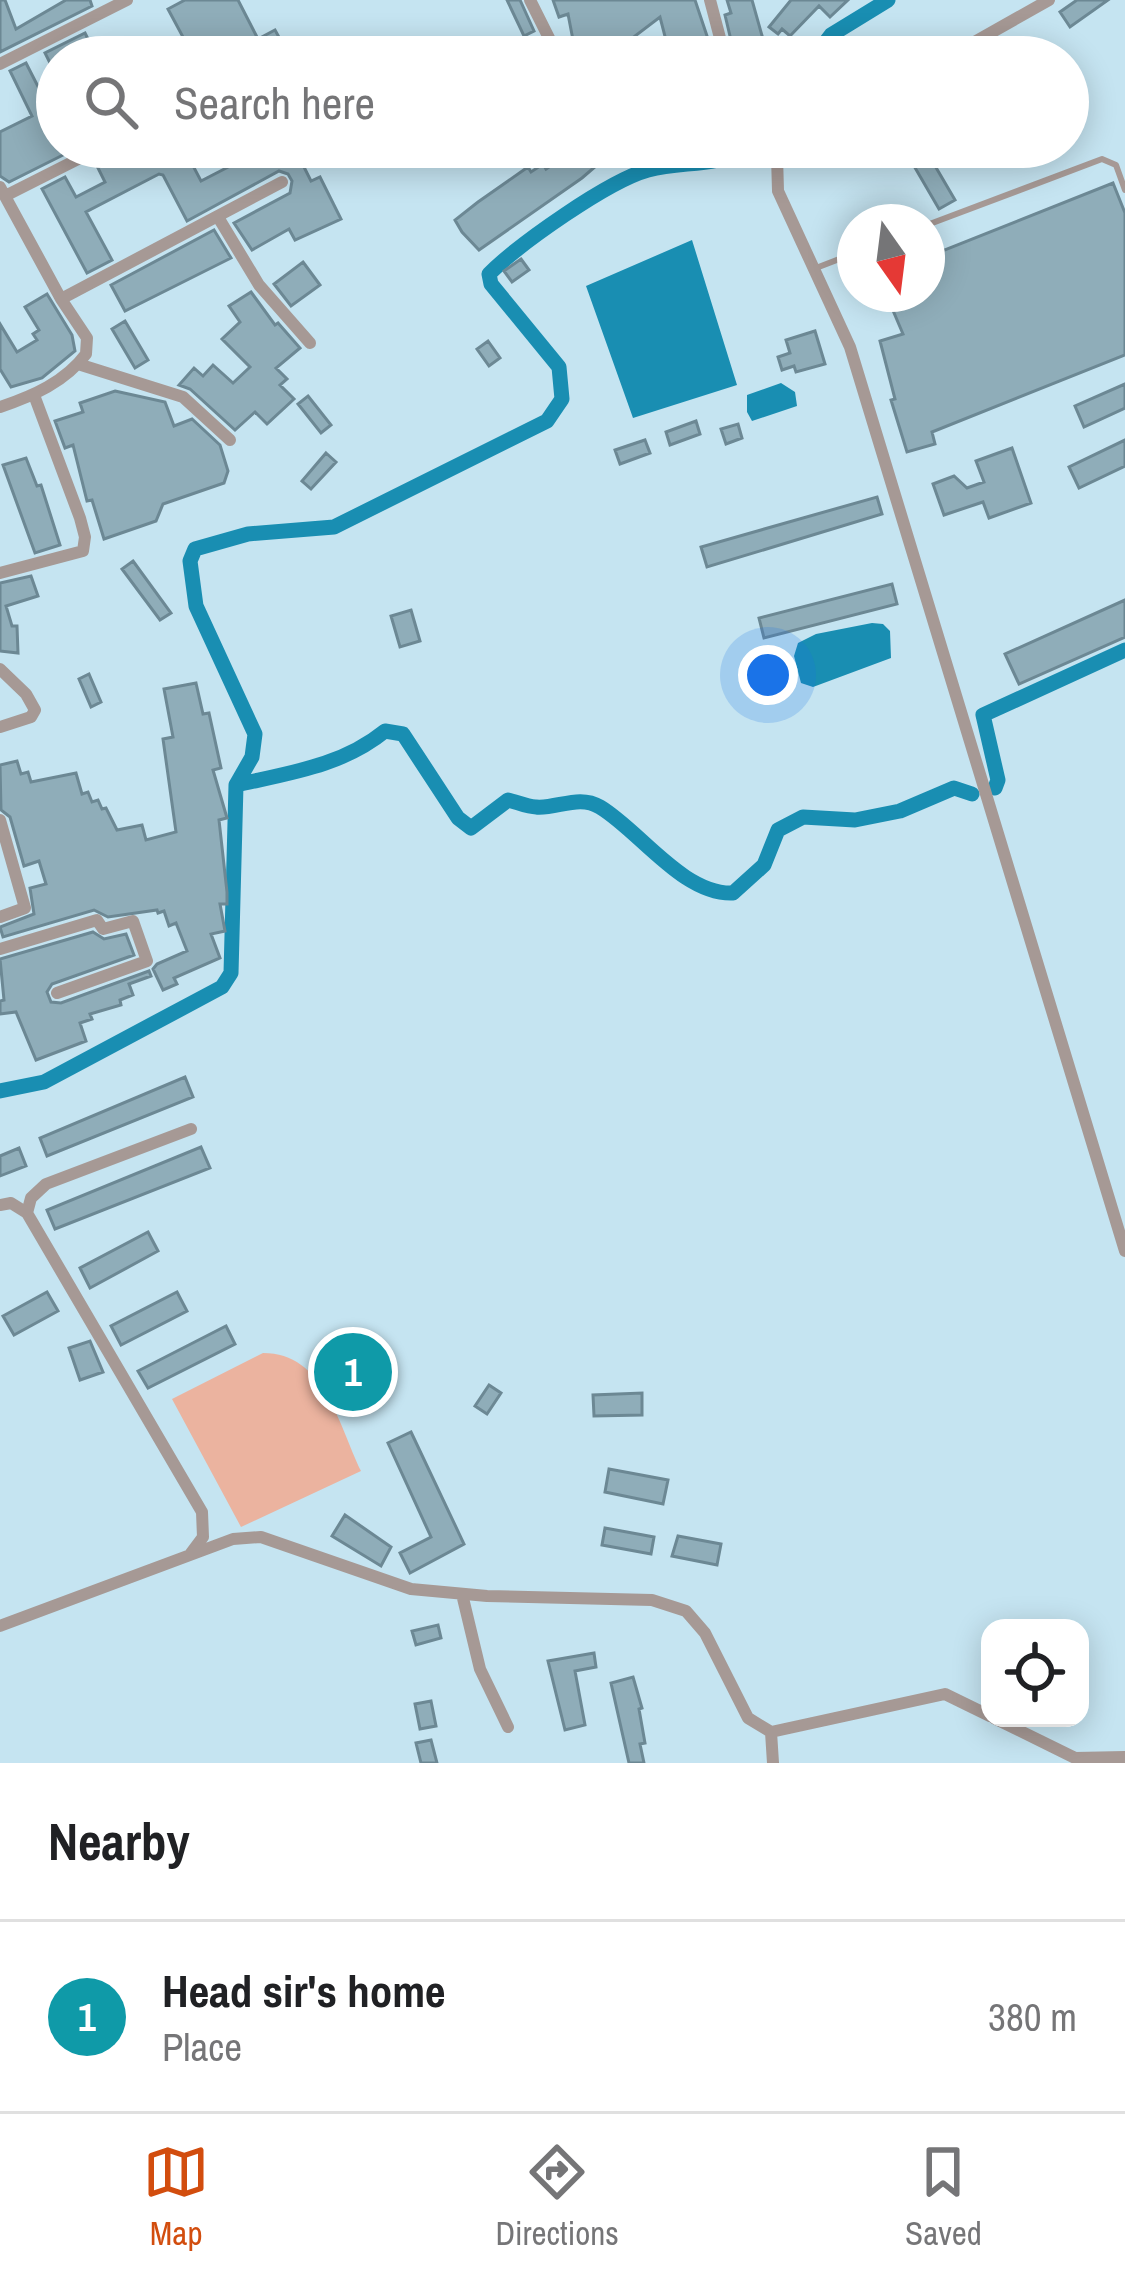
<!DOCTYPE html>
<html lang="en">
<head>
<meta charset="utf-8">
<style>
	:root { --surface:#fff; --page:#f6f6f6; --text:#202124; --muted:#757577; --line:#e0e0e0; --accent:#d24d0e }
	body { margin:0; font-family:"Archivo Narrow",sans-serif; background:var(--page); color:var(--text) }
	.controls { position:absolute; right:36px; bottom:36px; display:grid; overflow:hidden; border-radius:24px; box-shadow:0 6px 30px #0003 }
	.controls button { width:108px; height:108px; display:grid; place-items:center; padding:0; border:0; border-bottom:3px solid var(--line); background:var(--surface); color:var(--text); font:60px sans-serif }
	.compass { position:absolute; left:837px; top:204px; width:108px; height:108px; border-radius:50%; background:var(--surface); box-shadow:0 6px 30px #0003; rotate:166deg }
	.you { position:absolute; left:768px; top:675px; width:42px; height:42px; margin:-30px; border:9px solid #fff; border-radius:50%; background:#1a73e8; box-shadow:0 0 0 18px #1a73e833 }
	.badge { display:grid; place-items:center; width:78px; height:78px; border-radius:50%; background:var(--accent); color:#fff; font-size:39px; font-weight:700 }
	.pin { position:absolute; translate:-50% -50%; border:6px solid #fff; box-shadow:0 3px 12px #0006 }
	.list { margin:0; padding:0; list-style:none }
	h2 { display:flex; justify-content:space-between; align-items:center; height:156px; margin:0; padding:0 48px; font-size:51px }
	h2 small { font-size:39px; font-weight:400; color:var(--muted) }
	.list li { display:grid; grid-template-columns:78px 1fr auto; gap:36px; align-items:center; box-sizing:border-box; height:192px; padding:0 48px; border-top:3px solid var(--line) }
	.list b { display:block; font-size:45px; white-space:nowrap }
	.list p { margin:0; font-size:39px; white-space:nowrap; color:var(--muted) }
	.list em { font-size:39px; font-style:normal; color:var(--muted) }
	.icon { flex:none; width:66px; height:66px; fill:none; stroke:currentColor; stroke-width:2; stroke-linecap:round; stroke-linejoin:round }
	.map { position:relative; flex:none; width:1125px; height:1763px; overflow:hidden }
	.search { position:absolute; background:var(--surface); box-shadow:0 6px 30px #0003; left:36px; right:36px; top:36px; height:132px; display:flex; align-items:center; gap:30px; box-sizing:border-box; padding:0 42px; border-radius:66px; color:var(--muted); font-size:45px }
	.sheet { height:348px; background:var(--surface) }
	nav { display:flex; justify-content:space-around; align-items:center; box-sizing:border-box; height:168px; border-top:3px solid var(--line); background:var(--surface); font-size:33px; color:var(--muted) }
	nav a { display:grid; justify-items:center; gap:6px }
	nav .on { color:var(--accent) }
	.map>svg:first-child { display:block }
	.green { fill:#ebb39f }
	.water { fill:#198eb2 }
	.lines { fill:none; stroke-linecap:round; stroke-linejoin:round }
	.canal { stroke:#198eb2; stroke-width:15 }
	.building { fill:#8fadb9; stroke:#6c8894; stroke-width:3 }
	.lane { stroke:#a69995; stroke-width:6 }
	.street { stroke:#a69995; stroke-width:12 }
</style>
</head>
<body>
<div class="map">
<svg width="1125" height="1763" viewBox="0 0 1125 1763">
	<rect width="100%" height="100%" fill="#c5e4f1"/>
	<!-- green -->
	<path class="green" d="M263,1353C324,1353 338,1423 361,1471L241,1527L172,1399Z"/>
	<!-- water -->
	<path class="water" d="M692,240L737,385L633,418L586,286Z
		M781,383L795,392L797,406L752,421L747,412V395Z
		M872,623L883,624L890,631L891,658L813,687L801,683L794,656L798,643L816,634Z"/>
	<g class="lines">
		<!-- canal -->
		<path class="canal" d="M814,57L831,35L888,0
			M236,785L252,757L255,734L196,606L190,561L195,549L248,534L334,527L547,421L562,399L559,367L491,284L489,274C519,244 608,181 648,170C687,160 712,169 749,147
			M995,788L998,780L983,715L1125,650
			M0,1091L44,1082L222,987L231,973L236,785C289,773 342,766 385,731L403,734L458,818L471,828L508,800C517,802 527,807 536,807C557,809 579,794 600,807C640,831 683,895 733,893L764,865L778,830L803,817L855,820L900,811L954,788L972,794"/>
	</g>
	<!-- building -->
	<path class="building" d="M0,0H5L16,29L66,0H90L92,6L0,52Z
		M185,0H238L258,39L275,30L290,57H144L183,37L168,9Z
		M507,0H520L534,31L524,36Z
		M553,0H695L714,57H635L667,44L660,17L618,49L604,42L563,43L573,40L568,14L559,17Z
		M727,0H752L768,57H735L725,15L731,13Z
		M791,0H848L830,17L819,6L790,36L782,29L778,34L769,27Z
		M1077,0H1108L1070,27L1060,12Z
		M85,33L97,57H57V77L45,53Z
		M26,63L51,112L57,109V147H79L9,182L0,176V132L32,116L10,71Z
		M112,147H220L191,162L201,181L267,147H294L311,181L320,177L341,219L295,240L289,229L252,250L234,223L290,193L292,181L288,174L279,171L187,221L163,175L159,174L86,212L112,260L87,273L42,189L65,177L76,197L105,182L95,162L108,156Z
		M578,147H618L582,178L479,250L462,232L455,220L478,202L528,167L531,172L543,164L546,169Z
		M903,147H924L955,200L939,209Z
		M1113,183L1125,213V355L932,432L935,444L907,452L891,400L895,399L880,341L903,334L886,294H927V257Z
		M214,230L231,258L125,311L111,285Z
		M521,259L529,270L512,282L504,271Z
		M303,262L320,285L291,306L274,284Z
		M251,292L275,325L278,323L300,348L276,368L287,379L280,385L294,399L267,424L255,412L235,430L190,389L179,385L194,368L203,376L213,365L233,383L250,367L222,339L240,322L229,306Z
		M47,294L72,335L75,351L42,378L11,387L0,369V324L17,352L37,340L33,334L39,330L25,307Z
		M125,321L148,360L135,368L112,329Z
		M815,331L825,364L796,372L794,366L782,370L778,357L790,353L786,340Z
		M488,341L500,358L489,366L477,349Z
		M1125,384V408L1084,427L1075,406Z
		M115,391L165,402L174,426L192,419L220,445L228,471L224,483L163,504L156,521L104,539L92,500L87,501L73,445L65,448L55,421L83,412L80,403Z
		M308,396L331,425L321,433L298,404Z
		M696,421L700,434L670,445L666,432Z
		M738,424L742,438L726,444L721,429Z
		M645,440L650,453L620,464L615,450Z
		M1125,440V466L1079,488L1069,467Z
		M1012,448L1031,503L989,518L983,502L944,515L933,484L954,476L967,488L984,482L976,461Z
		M326,453L336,462L311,489L302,481Z
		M26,458L37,486L41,485L60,545L35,553L3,465Z
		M877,497L882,514L707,567L701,547Z
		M133,561L171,613L160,620L122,569Z
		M31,576L38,596L6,606L12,626H17L18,653L0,651V583Z
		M892,584L897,604L764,638L759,618Z
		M1125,600V637L1019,684L1005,654Z
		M411,610L420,641L400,647L391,616Z
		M89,674L101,702L91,707L79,679Z
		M196,683L203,714L209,713L221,768L213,770L227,818L219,820L227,892V904H220L225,931L211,934L220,958L174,978L177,984L163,990L153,969L157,964L187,951L176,923L169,926L164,911L158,913L157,910L108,917L94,910L3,937L0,927L34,914L30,888L46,884L39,861L24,866L10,817L1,810L0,765L17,761L21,774L28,772L31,782L76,773L82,794L88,792L92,802L98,800L102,809L106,808L117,830L142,825L146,840L176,832L163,739L173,737L164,689Z
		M93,932L104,939L126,934L134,955L52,984L47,992L51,1002L61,1003L149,971L151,976L129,984L133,995L120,1000L121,1005L90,1014L92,1019L80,1023L86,1041L36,1060L16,1012L0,1014V1001L4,1000L0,959Z
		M185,1077L193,1097L47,1156L40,1138Z
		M201,1147L210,1168L55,1229L47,1210Z
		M19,1148L26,1166L0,1176V1156Z
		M148,1232L158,1251L90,1288L80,1268Z
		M47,1292L58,1311L14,1335L3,1316Z
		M177,1292L187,1311L121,1345L111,1326Z
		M226,1326L235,1344L148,1388L138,1371Z
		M90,1341L103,1372L80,1380L69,1348Z
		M354,1355L368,1380L351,1389L338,1364Z
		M489,1385L501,1393L487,1414L475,1406Z
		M642,1393V1415L594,1416L593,1395Z
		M411,1432L464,1544L410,1573L400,1553L431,1537L388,1443Z
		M609,1469L668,1480L663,1504L605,1492Z
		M345,1515L391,1547L381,1566L332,1536Z
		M605,1528L654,1537L651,1554L602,1545Z
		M678,1536L721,1544L717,1565L672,1556Z
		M438,1625L441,1638L416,1645L412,1631Z
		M594,1653L596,1667L575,1671L585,1725L565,1730L548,1661Z
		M633,1677L642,1708L639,1709L645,1743L640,1744L644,1763H629L611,1683Z
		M431,1701L436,1726L420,1729L415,1704Z
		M431,1740L437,1763H421L416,1743Z"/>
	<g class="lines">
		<!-- lane -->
		<path class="lane" d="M927,225L1102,159L1116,165L1125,190
			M816,268L855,253"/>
		<!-- street -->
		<path class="street" d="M530,0L557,54L604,52L611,57
			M710,0L725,57
			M948,57L1049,0
			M0,64L127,0
			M788,147L777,156L778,191L850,347L1125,1251
			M0,187L61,299
			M5,196L102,147
			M218,217L259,285L310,343
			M78,364L183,397L230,440
			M0,407C33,396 65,382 86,354L87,338L61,299L282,182
			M0,573L83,551L85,537L80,518L34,395
			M0,669L26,694L35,710L31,717L0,727
			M0,820L25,908L0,917
			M0,949L97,920L103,929L133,921L147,961L57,993
			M0,1205L11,1203L27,1213L202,1512L203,1537L191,1553
			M27,1213L31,1198L46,1184L191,1129
			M462,1594L480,1669L508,1727
			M0,1626L233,1539L261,1537L411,1589L487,1596L652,1600L686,1611L705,1633L748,1718L771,1732L945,1694L990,1716
			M994,1718L1075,1758L1125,1757
			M771,1732L773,1763"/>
	</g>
</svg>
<div class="controls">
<button><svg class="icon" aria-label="locate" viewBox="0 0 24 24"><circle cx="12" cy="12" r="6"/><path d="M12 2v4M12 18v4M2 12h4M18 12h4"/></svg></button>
</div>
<svg class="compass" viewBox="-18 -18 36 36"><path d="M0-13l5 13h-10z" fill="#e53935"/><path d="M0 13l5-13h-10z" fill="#757577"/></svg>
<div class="you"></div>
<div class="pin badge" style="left:353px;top:1372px;background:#0f9aa8">1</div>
<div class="search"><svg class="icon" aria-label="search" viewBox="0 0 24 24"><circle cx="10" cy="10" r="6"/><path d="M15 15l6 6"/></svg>Search here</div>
</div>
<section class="sheet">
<h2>Nearby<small></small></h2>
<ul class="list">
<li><span class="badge" style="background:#0f9aa8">1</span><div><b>Head sir's home</b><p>Place</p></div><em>380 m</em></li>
</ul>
</section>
<nav>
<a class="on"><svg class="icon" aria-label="map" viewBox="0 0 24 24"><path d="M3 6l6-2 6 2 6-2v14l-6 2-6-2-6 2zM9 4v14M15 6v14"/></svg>Map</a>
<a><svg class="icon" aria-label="directions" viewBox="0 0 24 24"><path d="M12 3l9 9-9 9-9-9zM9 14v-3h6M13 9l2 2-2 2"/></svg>Directions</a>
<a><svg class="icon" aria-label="saved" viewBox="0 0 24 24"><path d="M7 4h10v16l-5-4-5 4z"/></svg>Saved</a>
</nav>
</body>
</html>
